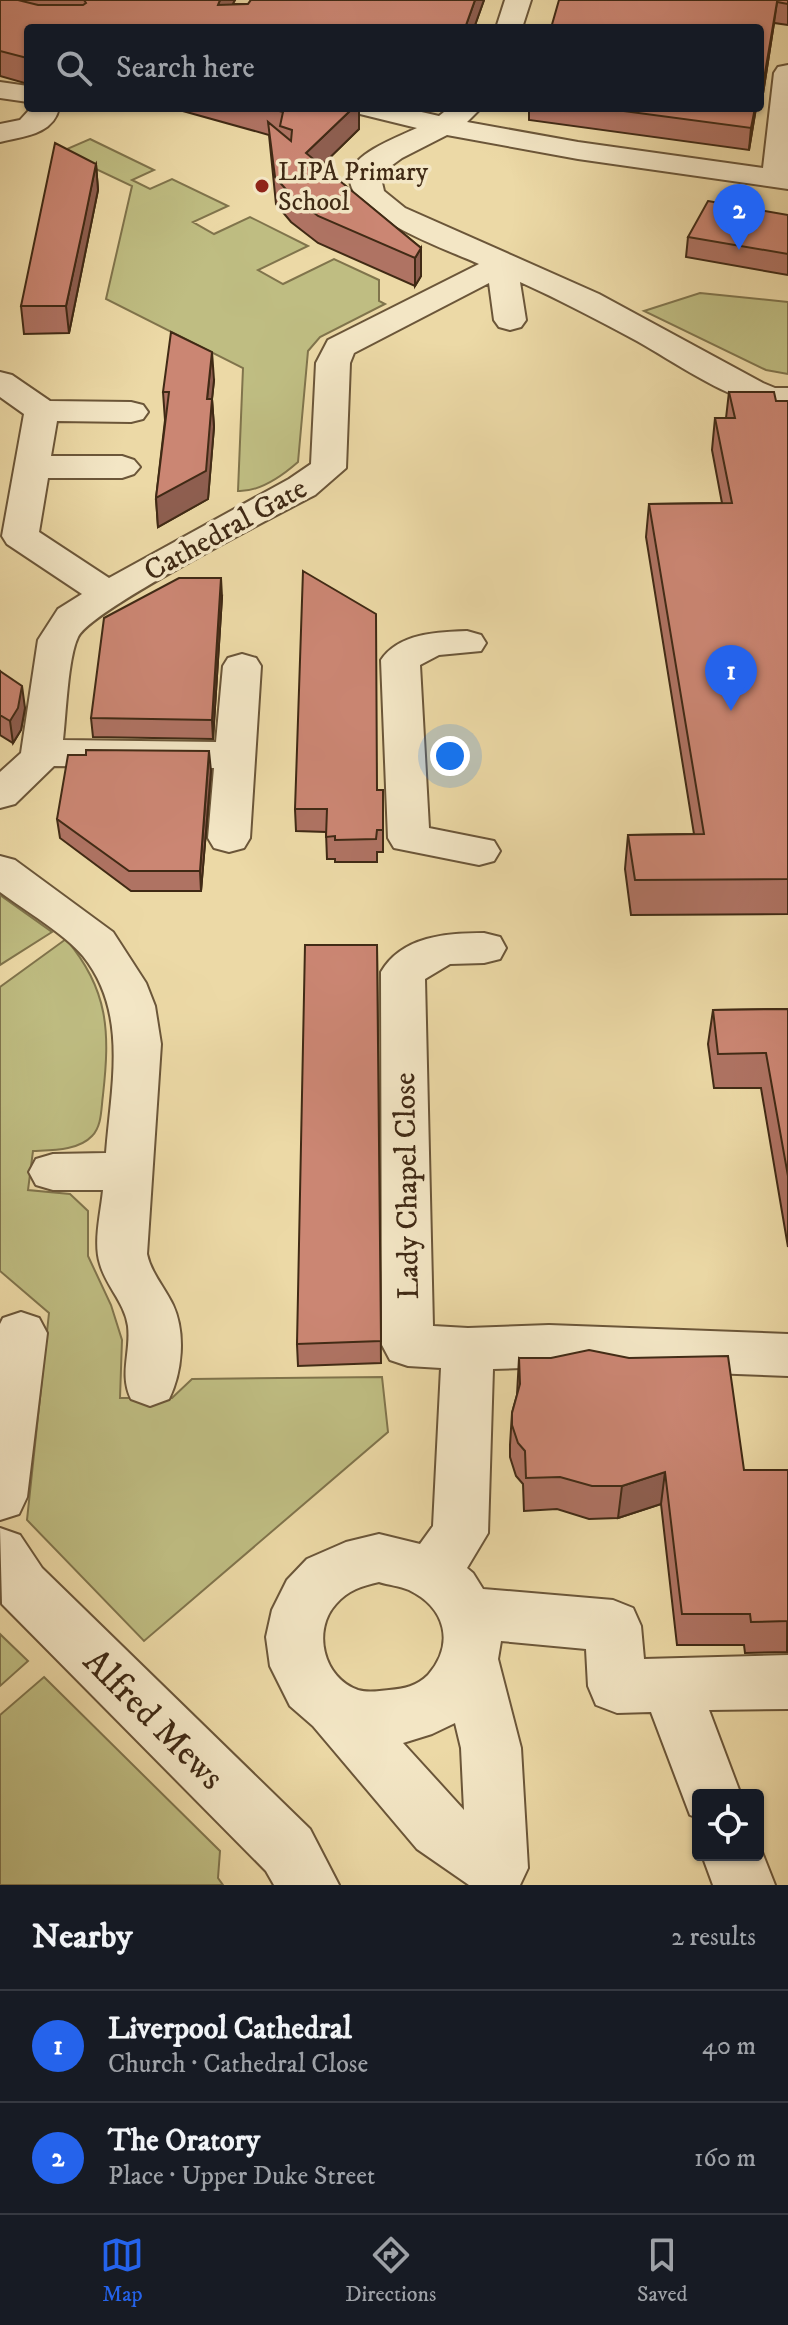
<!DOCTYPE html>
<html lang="en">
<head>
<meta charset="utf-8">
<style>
	:root { --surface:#171b24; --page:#242831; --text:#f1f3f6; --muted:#9ea1a6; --line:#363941; --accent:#2563eb }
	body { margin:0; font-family:"IM FELL DW Pica",serif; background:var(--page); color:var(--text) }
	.controls { position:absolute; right:24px; bottom:24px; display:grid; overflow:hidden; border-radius:8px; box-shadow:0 2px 6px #0004 }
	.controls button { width:72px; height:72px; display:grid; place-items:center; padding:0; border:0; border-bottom:2px solid var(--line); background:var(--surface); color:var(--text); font:40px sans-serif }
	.you { position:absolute; left:450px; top:756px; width:28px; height:28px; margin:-20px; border:6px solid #fff; border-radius:50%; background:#1a73e8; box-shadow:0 0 0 12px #1a73e833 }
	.badge { display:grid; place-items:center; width:52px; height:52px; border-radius:50%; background:var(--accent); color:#fff; font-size:26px; font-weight:700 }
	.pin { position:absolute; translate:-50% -66px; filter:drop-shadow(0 2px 4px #0008) }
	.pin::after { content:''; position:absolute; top:42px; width:28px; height:24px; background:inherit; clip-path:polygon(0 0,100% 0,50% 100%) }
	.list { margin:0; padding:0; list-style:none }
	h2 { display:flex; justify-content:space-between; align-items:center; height:104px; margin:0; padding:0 32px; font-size:34px }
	h2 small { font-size:26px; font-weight:400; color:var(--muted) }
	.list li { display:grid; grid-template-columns:52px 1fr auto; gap:24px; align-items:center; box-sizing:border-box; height:112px; padding:0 32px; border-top:2px solid var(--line) }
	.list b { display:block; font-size:30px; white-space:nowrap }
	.list p { margin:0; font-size:26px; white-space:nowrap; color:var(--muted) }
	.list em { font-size:26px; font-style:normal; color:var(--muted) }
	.icon { flex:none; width:44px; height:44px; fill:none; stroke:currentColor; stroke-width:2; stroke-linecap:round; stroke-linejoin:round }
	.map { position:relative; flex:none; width:788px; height:1885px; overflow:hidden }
	.search { position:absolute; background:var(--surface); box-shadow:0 2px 6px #0004; left:24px; right:24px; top:24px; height:88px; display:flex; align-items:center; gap:20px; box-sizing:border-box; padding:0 28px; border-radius:8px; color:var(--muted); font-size:30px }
	.sheet { height:328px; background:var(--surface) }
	nav { display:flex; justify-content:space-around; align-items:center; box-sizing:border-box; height:112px; border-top:2px solid var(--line); background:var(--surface); font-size:22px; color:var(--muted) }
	nav a { display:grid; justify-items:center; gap:4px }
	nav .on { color:var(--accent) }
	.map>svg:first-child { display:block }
	.green { fill:#bfbd82; stroke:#80744c; stroke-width:2 }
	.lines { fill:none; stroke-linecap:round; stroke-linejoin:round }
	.minor-casing { stroke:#6b5639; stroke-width:4 }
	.minor { fill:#f3e6c5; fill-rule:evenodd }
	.wall { fill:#af7363; stroke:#402a15; stroke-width:2 }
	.shaded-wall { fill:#8e5e50; stroke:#402a15; stroke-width:2 }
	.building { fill:#cb8673; stroke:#402a15; stroke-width:2 }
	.poi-dot { fill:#8f2418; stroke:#f3e6c5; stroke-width:3 }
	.labels { text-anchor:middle; stroke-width:7; stroke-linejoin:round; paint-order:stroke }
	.far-poi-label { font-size:26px; fill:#402a15; stroke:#f3e6c5; text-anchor:start }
	.street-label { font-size:30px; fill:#402a15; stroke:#f3e6c5 }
	.near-street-label { font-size:36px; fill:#402a15; stroke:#f3e6c5 }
</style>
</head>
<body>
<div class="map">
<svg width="788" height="1885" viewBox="0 0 788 1885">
	<rect width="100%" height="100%" fill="#ecd9a6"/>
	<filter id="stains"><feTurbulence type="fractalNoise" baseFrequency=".0025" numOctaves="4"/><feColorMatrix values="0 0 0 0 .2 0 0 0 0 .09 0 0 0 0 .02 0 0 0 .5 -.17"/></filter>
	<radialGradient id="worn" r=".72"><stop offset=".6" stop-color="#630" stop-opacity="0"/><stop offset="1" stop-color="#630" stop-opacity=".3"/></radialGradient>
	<!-- green -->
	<path class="green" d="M90,139L154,170L132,180L150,189L172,179L228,206L193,222L214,234L250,217L308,246L258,270L283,284L334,259L379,280V301L385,304L320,337L308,351L298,462C282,476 259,492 238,491L243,368L106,299L132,186L60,152Z
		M700,293L788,302V374L766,370L644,311Z
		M0,895L52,932L0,965Z
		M66,939C109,990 110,1032 103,1095C101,1109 102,1126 92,1136C78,1151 51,1150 33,1151L28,1190L70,1194L88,1211V1256L111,1305L122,1340L120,1398H172L192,1379L382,1377L388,1432L144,1641L27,1520L49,1313L0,1271V987Z
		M0,1634L28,1661L0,1686Z
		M44,1677L220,1851L218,1878L223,1885H0V1715Z"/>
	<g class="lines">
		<!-- minor casing -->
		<g class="minor-casing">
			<path id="minor" d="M505,0H531L522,28H496Z
				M788,65V189L578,159L447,135L402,158L380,174L384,191L405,208L599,294L763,383L775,388H788V408C738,408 680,365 637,341C598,320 560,300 520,282L526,320L521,327L510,330L499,327L494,320L489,283L354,353L350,363L346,468L315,495C275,516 92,609 78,637C68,657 66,715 63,740L216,742L223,666L228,658L242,654L256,658L261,666L250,838L244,848L229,852L214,848L208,838L214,768L54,766L15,804L0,808V772L21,753L38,640L58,609L82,594L7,544L2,536L24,414L0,397V372L12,375L50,401L131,402L143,405L148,412L143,419L131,422L57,421L51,456H122L134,460L140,467L134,474L122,478H48L39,532L109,578L289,479L311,464L316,363L328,340L479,264C451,251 338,213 351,172C356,152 400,136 417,128L360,114L356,108H404L439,116L449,108H481L467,122L578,142L763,168L774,73L778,67Z
				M0,82L28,86V102L0,98Z
				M31,108H59C53,135 23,136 0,142V124L20,120Z
				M467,631L481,635L486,643L481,651L439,655L420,665L429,828L494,841L500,851L494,861L479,865L394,848L388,838L381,660C399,633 438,632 467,631Z
				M0,856L15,860L113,932L146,983L155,1006L161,1044L147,1254C151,1273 165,1288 173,1305C186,1333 182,1373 169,1399L150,1406L131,1399C119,1374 131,1353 128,1326C125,1303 106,1286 100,1264C93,1242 101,1212 103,1190H53L36,1185L29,1172L36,1159L53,1154L106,1153C111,1086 129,1013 83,956C66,935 23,909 0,892Z
				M484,933L500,937L506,948L500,959L484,963L450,964L425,979L433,1326L468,1328L549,1325L788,1334V1376L549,1367L493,1369L488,1533L467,1568L473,1573L483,1589L613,1600L633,1608L641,1626L644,1659L788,1655V1709L709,1710L741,1795H698V1818L690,1815L651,1712L617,1713L596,1705L588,1686L586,1649L501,1641L498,1659L521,1748L528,1868L520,1885H469L417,1849L313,1726L290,1706L270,1666L266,1637L272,1610L287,1580L307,1559L346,1542L379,1534L420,1544L433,1526L441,1368L408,1366L390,1360L382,1345L381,972C402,936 447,933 484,933ZM379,1582C388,1585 400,1586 409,1590C446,1608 455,1644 428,1675C417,1686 404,1689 389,1690C379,1691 368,1693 358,1690C323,1678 312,1630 336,1604C348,1590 362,1586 379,1582ZM455,1723L461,1748L464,1810L403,1743L432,1734Z
				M21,1312L39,1318L47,1333L27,1497L19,1514L0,1520V1324L3,1318Z
				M0,1528L20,1535L42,1568L310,1829L339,1885H274L266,1871L2,1604Z
				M758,1842L775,1885H713L702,1855H758Z"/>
		</g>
		<!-- minor -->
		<use href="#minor" class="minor"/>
	</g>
	<!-- wall -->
	<path class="wall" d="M0,0H235L232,4H248L251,0H484L474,28H28V84L0,76Z
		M788,0V25L774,23L762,100H760V28H551Z
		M172,108H359V129L321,166L421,248V276L415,286L318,243L291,222L276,204L269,135Z
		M529,108H756L749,150L529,120Z
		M96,164L98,190L69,333L24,334L21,306Z
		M788,215V275L686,257L688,237Z
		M214,380L212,399L214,427L208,499L158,527L156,498L165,420L163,392Z
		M729,392L776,401H788V914L631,915L625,869L628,835L694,834L646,537L649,504L722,503L712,450L715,418H726Z
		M222,597L213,739L93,737L91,718Z
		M0,671L25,708L21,730L13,743L0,735Z
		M211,771L201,891H131L60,838L57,819Z
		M377,790H383V852H377V862H335V859H327L326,832L296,831L295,809Z
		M377,945L381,1363L298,1366L297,1344Z
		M788,1009V1247L761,1088H714L708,1044L713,1010Z
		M519,1358L744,1470H788L787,1652L745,1653L744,1645H677L661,1504L618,1518L589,1519L557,1509L524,1511L523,1484L516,1476L510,1457V1445L512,1413L517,1395Z"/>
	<!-- shaded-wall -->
	<path class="shaded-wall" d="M220,0H235L220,28L218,5Z
		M475,0H484L474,28H465Z
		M777,2L774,23L762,100L764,79Z
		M353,108H359V129L307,180L306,153Z
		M755,108H756L749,150L751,128Z
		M96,164L98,190L69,333L66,306Z
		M421,248V276L415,286V258Z
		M212,352L214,380L209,427L207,399Z
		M212,399L214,427L208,499L158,527L156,498Z
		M221,578L222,597L213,739L212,720Z
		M22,686L25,708L21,730L13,743L10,721Z
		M209,751L211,771L201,891L200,871Z
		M665,1472L661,1504L618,1518L622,1486Z"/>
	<!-- building -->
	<path class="building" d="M0,0H18L38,5H83L86,3L84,0H220L218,5L248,4L251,0H475L465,28H28L27,58L0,51Z
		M559,0H788V4L777,2L764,79H760V28H551Z
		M268,108H353L306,153L421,248L415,258L318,216L291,195L275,177L268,122L291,141L292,130L280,126L283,112Z
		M601,108H755L751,128Z
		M55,143L96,164L84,223L66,306H21Z
		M708,201L788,215V254L688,237Z
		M171,332L212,352L207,399H212L206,471L156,498L169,392H163Z
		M729,392H774L776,401H788V879L635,880L628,835L704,834L649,504L732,503L715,418H735Z
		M303,571L376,614L377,790H383V830H377L376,839L335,840V836L326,837L327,809H295Z
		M179,578H221L212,720L91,718L104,618Z
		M0,671L22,686L18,708L10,721L0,715Z
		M86,750L209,751L200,871H129L57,819L68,755H86Z
		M305,945H377L381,1341L297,1344Z
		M788,1009V1176L766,1053L718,1054L713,1010Z
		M589,1350L629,1358L728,1356L744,1470H788V1621L751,1622L750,1614H682L665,1472L622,1486H592L560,1477L526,1478L525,1451L518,1443L512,1425V1413L520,1384L519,1358H551Z"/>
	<!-- markers -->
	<circle class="poi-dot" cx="262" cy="186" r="8"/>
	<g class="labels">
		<!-- far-poi labels -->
		<g class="far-poi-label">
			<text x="278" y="180">LIPA Primary<tspan x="278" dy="30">School</tspan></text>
		</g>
		<!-- street labels -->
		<g class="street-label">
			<text transform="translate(225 529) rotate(-29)" y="10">Cathedral Gate</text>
			<text transform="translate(406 1186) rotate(-91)" y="10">Lady Chapel Close</text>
		</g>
		<!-- near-street labels -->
		<g class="near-street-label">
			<text transform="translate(155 1718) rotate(45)" y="13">Alfred Mews</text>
		</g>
	</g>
	<rect width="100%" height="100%" filter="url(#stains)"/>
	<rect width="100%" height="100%" fill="url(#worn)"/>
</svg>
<div class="controls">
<button><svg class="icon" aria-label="locate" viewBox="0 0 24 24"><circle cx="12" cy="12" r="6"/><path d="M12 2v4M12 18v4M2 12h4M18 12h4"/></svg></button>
</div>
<div class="you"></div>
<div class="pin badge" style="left:731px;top:711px">1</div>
<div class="pin badge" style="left:739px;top:250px">2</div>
<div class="search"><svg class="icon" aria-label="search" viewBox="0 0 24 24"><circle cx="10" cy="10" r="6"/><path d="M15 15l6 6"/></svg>Search here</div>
</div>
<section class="sheet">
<h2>Nearby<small>2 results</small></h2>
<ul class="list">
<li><span class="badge">1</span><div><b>Liverpool Cathedral</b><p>Church · Cathedral Close</p></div><em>40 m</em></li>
<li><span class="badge">2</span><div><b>The Oratory</b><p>Place · Upper Duke Street</p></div><em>160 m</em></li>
</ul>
</section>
<nav>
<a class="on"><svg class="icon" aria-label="map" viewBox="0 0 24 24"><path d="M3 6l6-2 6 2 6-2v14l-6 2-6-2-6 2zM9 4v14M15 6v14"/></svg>Map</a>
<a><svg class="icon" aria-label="directions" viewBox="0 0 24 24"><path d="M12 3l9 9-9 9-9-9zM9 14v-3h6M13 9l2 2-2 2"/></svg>Directions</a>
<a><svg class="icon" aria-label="saved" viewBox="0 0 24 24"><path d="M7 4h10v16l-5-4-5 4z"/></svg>Saved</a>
</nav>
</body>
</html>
